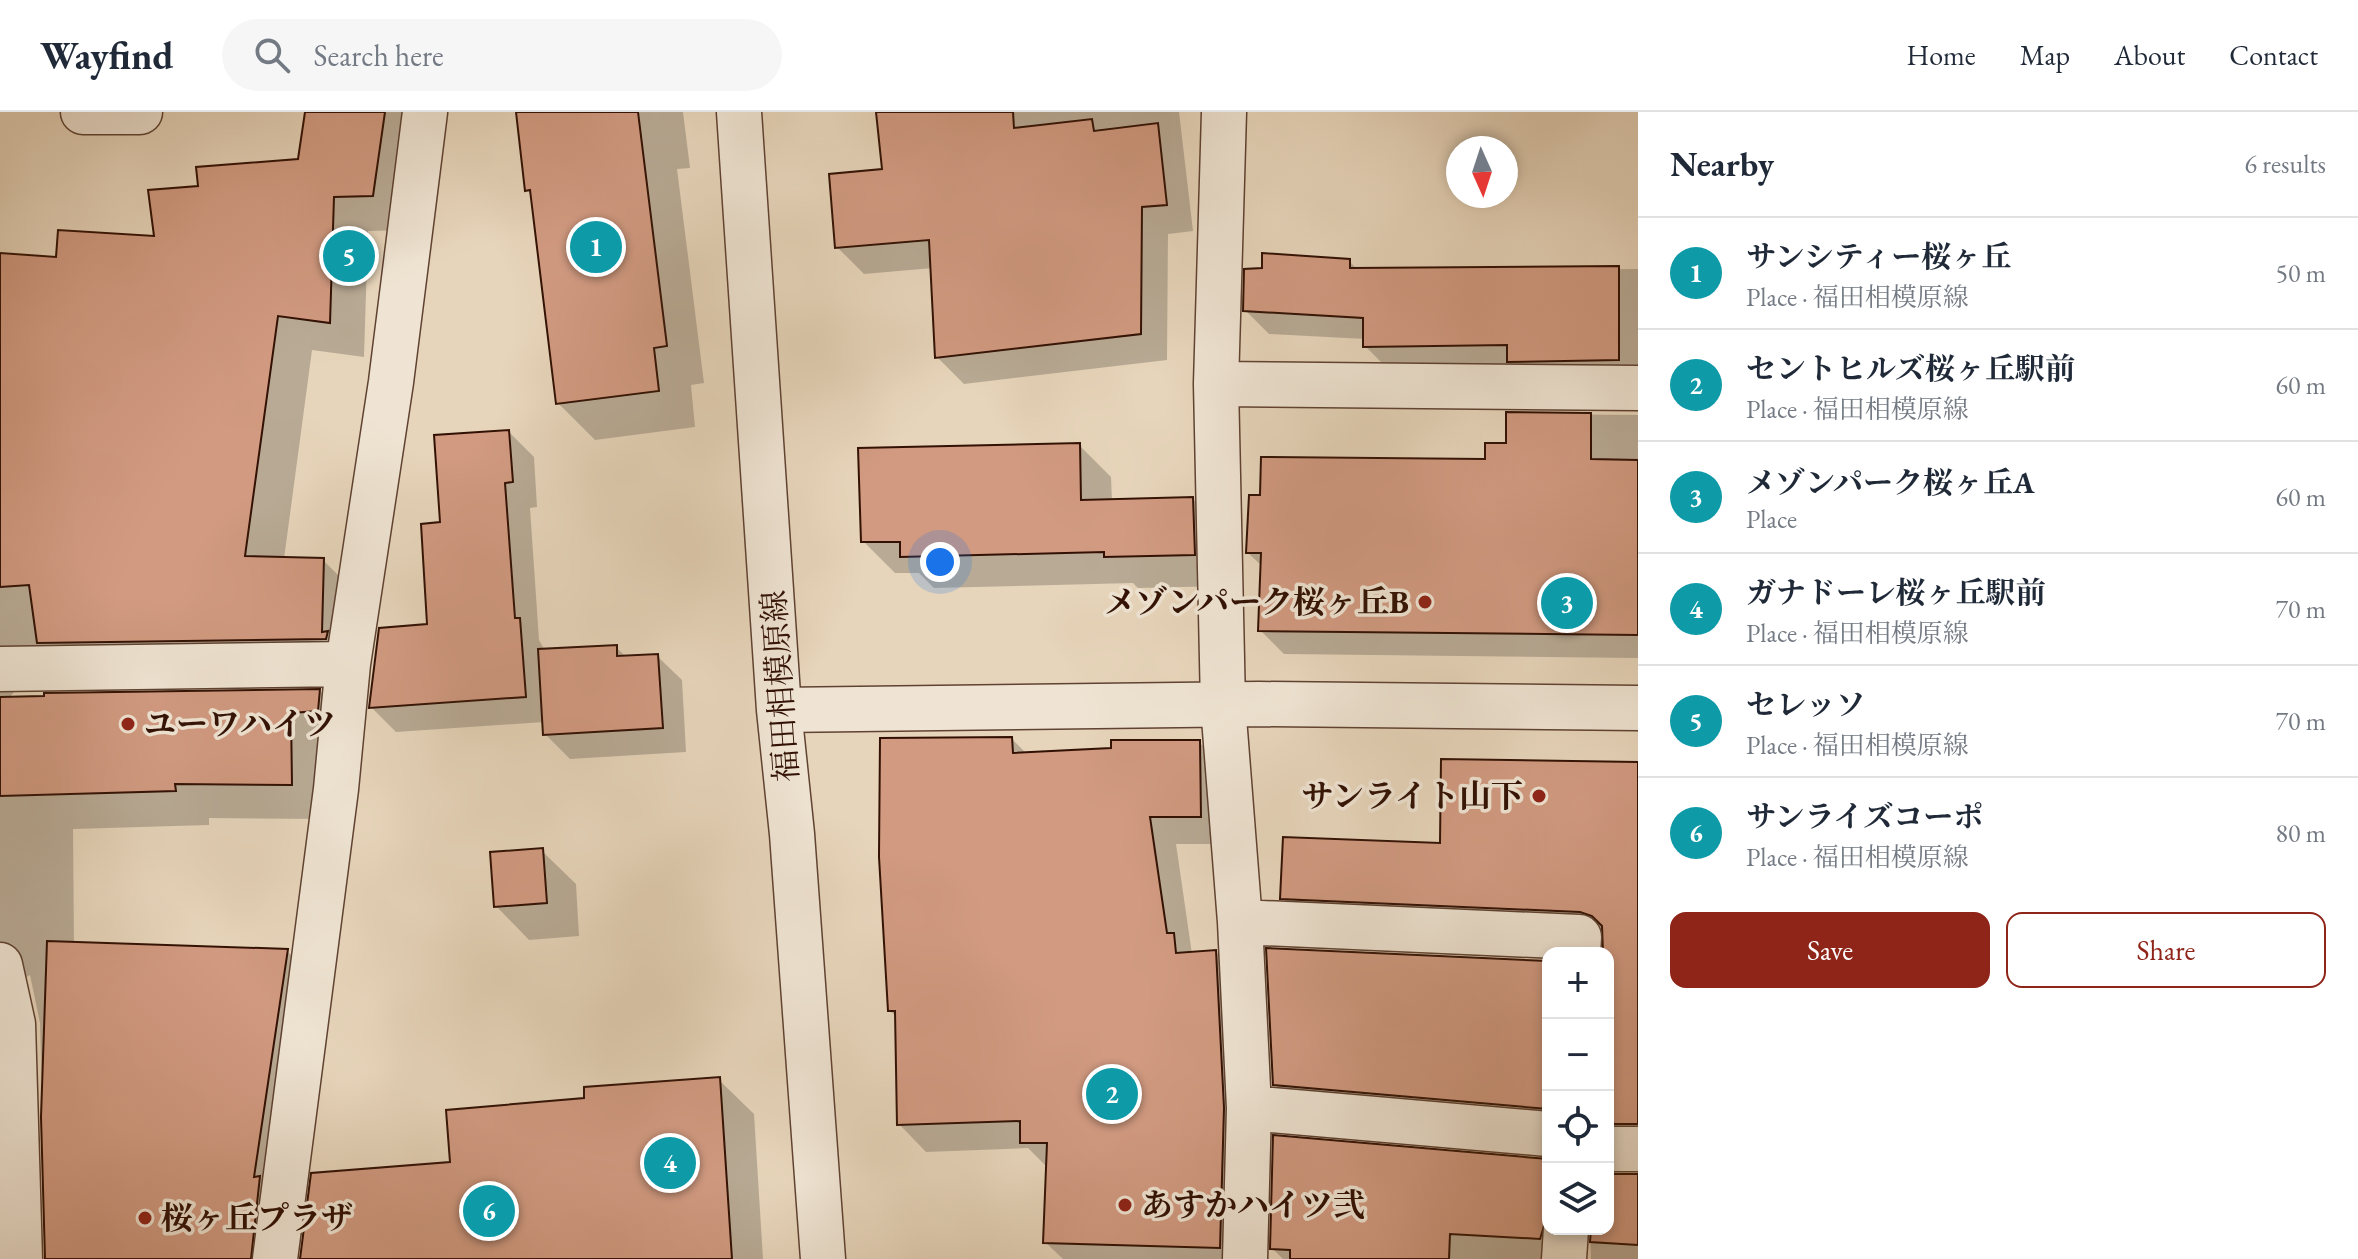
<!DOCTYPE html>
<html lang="en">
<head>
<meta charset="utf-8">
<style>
	:root { --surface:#fff; --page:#f6f6f7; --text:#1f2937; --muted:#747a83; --line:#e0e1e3; --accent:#8f2418 }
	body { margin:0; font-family:"EB Garamond","Noto Serif JP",serif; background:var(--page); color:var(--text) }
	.controls { position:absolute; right:24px; bottom:24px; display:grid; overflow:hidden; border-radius:16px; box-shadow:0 4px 12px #0003 }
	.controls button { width:72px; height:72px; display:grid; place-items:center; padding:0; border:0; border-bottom:2px solid var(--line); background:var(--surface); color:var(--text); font:40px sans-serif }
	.compass { position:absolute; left:1446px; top:24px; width:72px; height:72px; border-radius:50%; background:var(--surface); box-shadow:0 4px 12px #0003; rotate:177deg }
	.you { position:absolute; left:940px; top:450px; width:28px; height:28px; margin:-20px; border:6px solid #fff; border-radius:50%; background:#1a73e8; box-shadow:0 0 0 12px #1a73e833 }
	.badge { display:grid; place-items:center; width:52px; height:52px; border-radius:50%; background:var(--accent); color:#fff; font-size:26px; font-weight:700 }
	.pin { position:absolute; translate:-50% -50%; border:4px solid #fff; box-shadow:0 2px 8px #0006 }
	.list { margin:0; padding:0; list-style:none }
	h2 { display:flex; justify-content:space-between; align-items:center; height:104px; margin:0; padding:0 32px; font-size:34px }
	h2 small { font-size:26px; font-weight:400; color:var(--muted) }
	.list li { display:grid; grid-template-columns:52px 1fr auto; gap:24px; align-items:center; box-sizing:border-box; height:112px; padding:0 32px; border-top:2px solid var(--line) }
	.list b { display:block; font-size:30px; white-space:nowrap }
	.list p { margin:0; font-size:26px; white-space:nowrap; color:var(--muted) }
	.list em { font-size:26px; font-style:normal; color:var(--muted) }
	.actions { display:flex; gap:16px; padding:24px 32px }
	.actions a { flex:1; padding:18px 0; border:2px solid var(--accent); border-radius:16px; text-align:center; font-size:28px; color:var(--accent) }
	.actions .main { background:var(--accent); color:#fff }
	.icon { flex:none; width:44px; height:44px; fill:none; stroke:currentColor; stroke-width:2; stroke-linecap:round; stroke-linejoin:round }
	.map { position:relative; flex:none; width:1638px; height:1147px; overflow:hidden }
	header { display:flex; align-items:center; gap:48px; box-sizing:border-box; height:112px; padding:0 40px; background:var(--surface); border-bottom:2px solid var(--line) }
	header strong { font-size:38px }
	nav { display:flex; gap:44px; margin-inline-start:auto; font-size:28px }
	.search { width:560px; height:72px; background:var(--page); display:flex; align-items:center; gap:20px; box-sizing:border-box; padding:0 28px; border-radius:44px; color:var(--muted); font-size:30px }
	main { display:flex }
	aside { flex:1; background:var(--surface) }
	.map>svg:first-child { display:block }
	.shadow { fill:#0003 }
	.building { fill:#d19a81; stroke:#321104; stroke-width:2 }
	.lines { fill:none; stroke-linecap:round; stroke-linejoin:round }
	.minor-casing { stroke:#5f4232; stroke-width:47 }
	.minor { stroke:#efe4d3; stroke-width:44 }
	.poi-dot { fill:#8f2418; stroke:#efe4d3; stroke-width:3 }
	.labels { text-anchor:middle; stroke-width:7; stroke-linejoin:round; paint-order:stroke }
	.poi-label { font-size:32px; font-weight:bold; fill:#321104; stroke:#efe4d3; text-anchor:start }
	.street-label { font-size:32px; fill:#321104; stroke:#efe4d3 }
</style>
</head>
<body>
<header>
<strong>Wayfind</strong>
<div class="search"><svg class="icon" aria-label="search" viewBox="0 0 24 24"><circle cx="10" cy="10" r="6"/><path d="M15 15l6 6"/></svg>Search here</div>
<nav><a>Home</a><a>Map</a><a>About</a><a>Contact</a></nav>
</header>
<main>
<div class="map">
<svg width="1638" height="1147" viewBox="0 0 1638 1147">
	<rect width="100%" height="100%" fill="#e7d5bb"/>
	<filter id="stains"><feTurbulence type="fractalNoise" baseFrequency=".0025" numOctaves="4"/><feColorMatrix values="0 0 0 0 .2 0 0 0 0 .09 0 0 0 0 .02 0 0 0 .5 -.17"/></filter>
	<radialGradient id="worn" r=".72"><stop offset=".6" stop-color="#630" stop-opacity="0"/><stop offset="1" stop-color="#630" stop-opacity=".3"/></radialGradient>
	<!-- shadow -->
	<path class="shadow" d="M307,0H424L408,118L368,119L364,245L312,238L284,447L323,448L358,483L356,550L21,570L11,584L320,579L354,614L326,707L209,706V713L73,717L74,832L287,839L322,874L290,1147H47L40,911L30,863L17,870L0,1147V143L58,148L157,126L200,76L300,48Z
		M518,0H683L690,56L677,57L704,271L691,273L695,315L595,328L558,291L533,84L527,78Z
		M878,0H1179L1193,119L1168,122L1167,248L964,272L937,245L933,156L864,162L837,135L884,59Z
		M1349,149L1358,158L1638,157V273L1389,258L1365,234V227L1269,222L1245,198Z
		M1508,302L1638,303V546L1284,542L1260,518L1262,454L1248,441L1487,349L1508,333Z
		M509,320L534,345L537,395L530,396L539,528L545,539L616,535L626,545L657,544L682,568L686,640L570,647L545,622L544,610L396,620L371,595L429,514L442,412Z
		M1079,333L1111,365L1112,389L1193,387L1225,419L1226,474L1138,476L1133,471L934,476L919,461H895L863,429Z
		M1012,627L1027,642L1199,630L1226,658L1227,732H1176L1192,842L1216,840L1243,867L1247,1147H1063L1045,1130L1048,1056L1028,1036L926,1040L899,1012L897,905L890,899Z
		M1638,652V1037L1608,1052L1605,823L1306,809L1282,786L1442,733Z
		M542,739L576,772L579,824L529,828L496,794Z
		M1548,851V1017L1298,996L1275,972Z
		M719,968L754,1002L763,1147H302L452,1052L586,988Z
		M1548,1049V1117L1564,1147H1283L1272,1136Z
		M1638,1061V1147H1591L1590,1117H1608V1064Z"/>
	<!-- building -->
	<path class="building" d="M305,0H385L373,84L334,85L330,211L278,204L245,444L324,446L322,520L328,519L326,527L37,531L29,473L0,475V141L56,145L58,118L154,124L148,78L198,74L196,55L298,47Z
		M516,0H638L667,234L654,236L659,279L556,292L530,78L525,79Z
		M876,0H1013L1014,16L1092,7L1094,19L1158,11L1167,93L1142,95L1141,222L935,246L929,128L835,136L829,62L882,57Z
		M1262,141L1350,147V156L1619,154V248L1507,250V233L1363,235V206L1243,199L1244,157L1262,156Z
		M1506,300L1591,301V347L1638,348V523L1258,519L1261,441H1246L1249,383H1260L1261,345L1485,347V331H1506Z
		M509,318L513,370L505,371L515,506H520L526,585L369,596L379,516L427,512L421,412L440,410L434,323Z
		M1080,331L1081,388L1193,385L1195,443L1104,445V440L900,445V430H861L858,336Z
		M617,533V544L658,542L663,616L543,623L538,537Z
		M320,577L318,599L291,601L292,673L175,672L176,679L0,684V585L44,584V581Z
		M1012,625L1013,641L1111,636V628H1200L1201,705H1150L1167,821H1174L1176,841L1216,838L1224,996L1220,1136L1043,1131L1047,1031H1020V1009L897,1013L895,899H888L879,745L880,626Z
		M1441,647L1638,650V1012H1608V841H1603L1602,814L1592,804L1580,800L1280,787L1283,725L1440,731Z
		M543,736L547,791L494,795L490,740Z
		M47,829L288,837L254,1065L260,1064L251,1147H45L41,1005Z
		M1266,836L1548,849V997L1273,973Z
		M720,965L732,1147H300L311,1061L450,1050L446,998L584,986V975Z
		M1273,1023L1548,1047V1101L1540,1127L1450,1122L1449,1147H1290V1138L1270,1137Z
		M1608,1062H1638V1133L1590,1130L1591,1117H1608Z"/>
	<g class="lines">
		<!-- minor casing -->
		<g class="minor-casing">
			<path id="minor" d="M83,0H140
				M739,0L779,598L792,722L823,1147
				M1224,0L1216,272L1223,593L1240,810L1249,996L1245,1147
				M1216,272L1638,276
				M0,557L348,552
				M779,598L1259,592L1638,596
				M1240,810L1579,825L1578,841
				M0,853L13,912L20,1147
				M1249,996L1548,1022
				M1608,1037H1638
				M275,1147L336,677L348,552L391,270L425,0
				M1564,1147L1566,1117"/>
		</g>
		<!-- minor -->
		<use href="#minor" class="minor"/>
	</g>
	<!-- markers -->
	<g class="poi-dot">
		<circle cx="1425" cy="490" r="8"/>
		<circle cx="128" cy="612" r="8"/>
		<circle cx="1539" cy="684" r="8"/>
		<circle cx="1125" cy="1093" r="8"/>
		<circle cx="145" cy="1106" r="8"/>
	</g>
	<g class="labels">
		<!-- poi labels -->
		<g class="poi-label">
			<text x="1409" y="501" text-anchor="end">メゾンパーク桜ヶ丘B</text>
			<text x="144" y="623">ユーワハイツ</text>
			<text x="1523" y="695" text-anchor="end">サンライト山下</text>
			<text x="1141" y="1104">あすかハイツ弐</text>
			<text x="161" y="1117">桜ヶ丘プラザ</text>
		</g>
		<!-- street labels -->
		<g class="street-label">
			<text transform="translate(780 574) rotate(-94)" y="11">福田相模原線</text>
		</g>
	</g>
	<rect width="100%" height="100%" filter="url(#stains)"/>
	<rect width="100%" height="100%" fill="url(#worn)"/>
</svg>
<div class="controls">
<button>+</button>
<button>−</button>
<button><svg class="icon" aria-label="locate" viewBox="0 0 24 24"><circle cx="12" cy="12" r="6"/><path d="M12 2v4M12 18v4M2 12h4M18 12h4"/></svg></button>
<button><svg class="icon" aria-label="layers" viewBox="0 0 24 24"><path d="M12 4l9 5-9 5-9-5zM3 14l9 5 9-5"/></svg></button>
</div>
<svg class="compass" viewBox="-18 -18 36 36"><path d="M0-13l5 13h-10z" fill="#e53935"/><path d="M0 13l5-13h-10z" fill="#747a83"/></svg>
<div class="you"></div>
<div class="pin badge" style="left:596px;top:135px;background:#0f9aa8">1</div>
<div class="pin badge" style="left:1112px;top:982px;background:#0f9aa8">2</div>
<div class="pin badge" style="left:1567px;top:491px;background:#0f9aa8">3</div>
<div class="pin badge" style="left:670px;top:1051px;background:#0f9aa8">4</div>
<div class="pin badge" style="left:349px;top:144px;background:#0f9aa8">5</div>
<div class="pin badge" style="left:489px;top:1099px;background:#0f9aa8">6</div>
</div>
<aside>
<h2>Nearby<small>6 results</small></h2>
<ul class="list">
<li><span class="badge" style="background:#0f9aa8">1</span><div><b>サンシティー桜ヶ丘</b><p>Place · 福田相模原線</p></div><em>50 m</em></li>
<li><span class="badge" style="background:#0f9aa8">2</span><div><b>セントヒルズ桜ヶ丘駅前</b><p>Place · 福田相模原線</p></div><em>60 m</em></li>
<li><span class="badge" style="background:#0f9aa8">3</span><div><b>メゾンパーク桜ヶ丘A</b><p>Place</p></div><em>60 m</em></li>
<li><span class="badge" style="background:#0f9aa8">4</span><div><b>ガナドーレ桜ヶ丘駅前</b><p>Place · 福田相模原線</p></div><em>70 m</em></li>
<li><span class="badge" style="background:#0f9aa8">5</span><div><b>セレッソ</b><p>Place · 福田相模原線</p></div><em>70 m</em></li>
<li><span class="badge" style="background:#0f9aa8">6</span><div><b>サンライズコーポ</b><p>Place · 福田相模原線</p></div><em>80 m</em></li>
</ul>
<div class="actions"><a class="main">Save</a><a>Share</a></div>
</aside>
</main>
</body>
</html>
